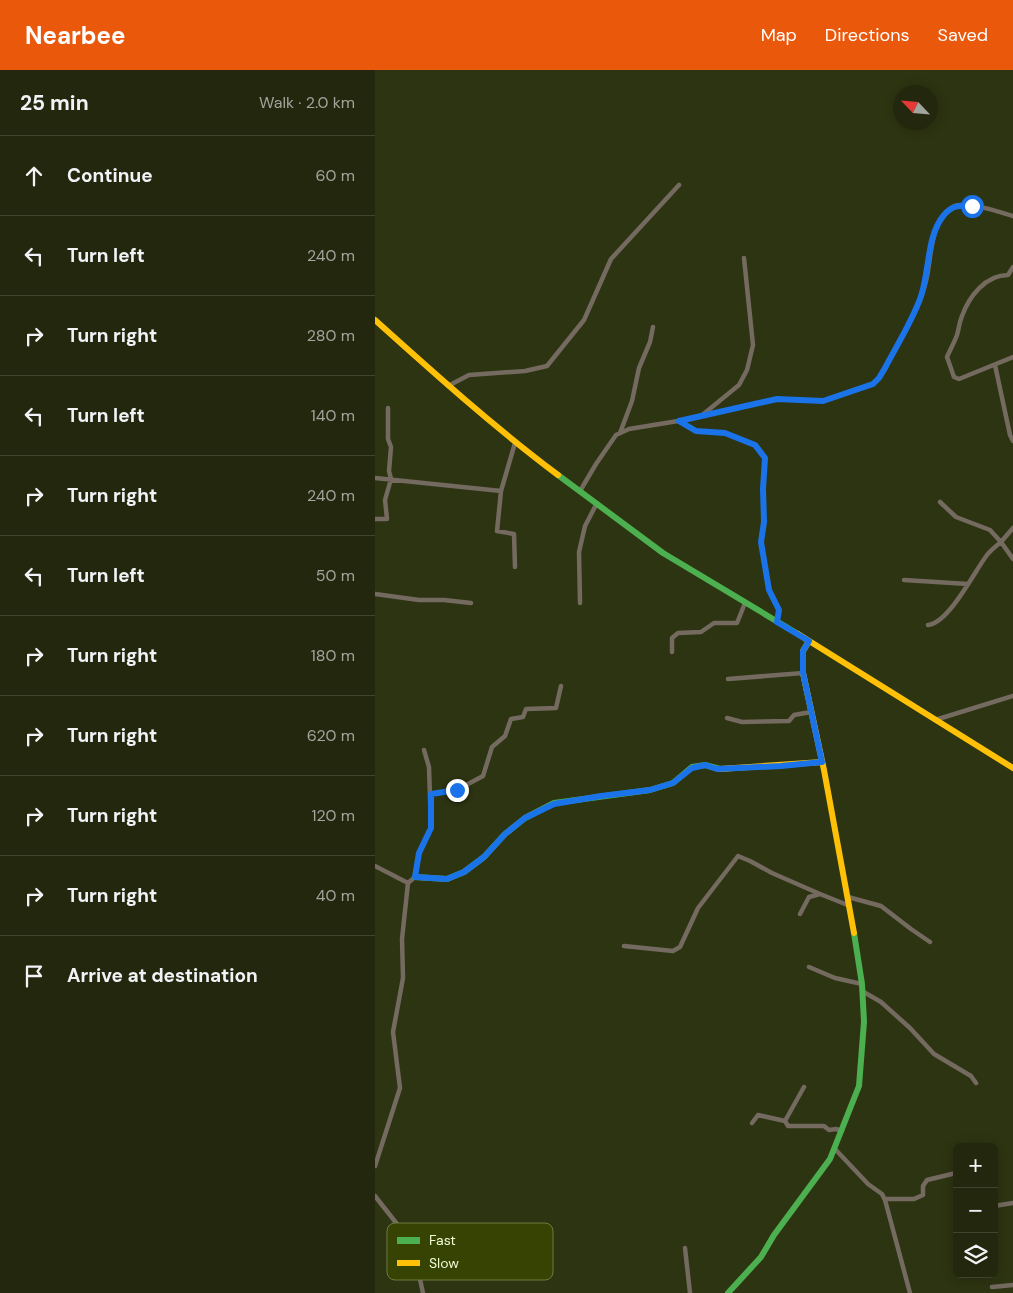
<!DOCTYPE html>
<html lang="en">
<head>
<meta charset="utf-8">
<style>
	:root { --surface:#22270d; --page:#2a2f16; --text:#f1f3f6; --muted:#a2a59d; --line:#3f442e; --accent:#ea580c }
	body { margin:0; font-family:"DM Sans",sans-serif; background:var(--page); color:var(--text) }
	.controls { position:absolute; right:15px; bottom:15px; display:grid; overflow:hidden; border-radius:8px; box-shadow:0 2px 12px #0003 }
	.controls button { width:45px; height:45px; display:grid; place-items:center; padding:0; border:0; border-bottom:1px solid var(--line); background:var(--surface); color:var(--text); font:25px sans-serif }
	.compass { position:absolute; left:518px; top:15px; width:45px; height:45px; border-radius:50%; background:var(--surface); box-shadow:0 2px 12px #0003; rotate:296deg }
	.stop { position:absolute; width:15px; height:15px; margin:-11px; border:4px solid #1a73e8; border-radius:50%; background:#fff }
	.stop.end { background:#1a73e8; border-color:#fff; box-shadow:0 1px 5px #0008 }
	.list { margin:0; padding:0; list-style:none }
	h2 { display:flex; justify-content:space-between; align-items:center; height:65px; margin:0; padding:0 20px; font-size:21px }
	h2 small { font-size:16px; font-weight:400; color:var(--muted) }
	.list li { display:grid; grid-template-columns:32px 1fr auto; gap:15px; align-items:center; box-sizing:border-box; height:80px; padding:0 20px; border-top:1px solid var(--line) }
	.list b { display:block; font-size:19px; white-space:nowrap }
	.list em { font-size:16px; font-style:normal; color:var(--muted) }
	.icon { flex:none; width:28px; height:28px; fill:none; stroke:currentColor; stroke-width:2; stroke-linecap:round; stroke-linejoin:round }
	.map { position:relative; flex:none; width:638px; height:1223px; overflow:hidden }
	header { display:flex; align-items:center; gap:30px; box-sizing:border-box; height:70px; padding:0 25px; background:var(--accent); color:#fff }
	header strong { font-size:24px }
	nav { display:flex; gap:28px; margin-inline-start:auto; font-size:18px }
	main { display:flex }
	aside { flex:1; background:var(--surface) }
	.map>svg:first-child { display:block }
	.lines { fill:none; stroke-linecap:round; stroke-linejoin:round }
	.street { stroke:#746a60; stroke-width:4.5 }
	.fast { stroke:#4caf50; stroke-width:6 }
	.slow { stroke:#ffc107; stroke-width:6 }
	.route { stroke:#1a73e8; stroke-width:6 }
	.key { fill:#364302; stroke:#6d7a40; stroke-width:1 }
	.key-label { font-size:14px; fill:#edf9d2 }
</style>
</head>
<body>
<header>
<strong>Nearbee</strong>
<nav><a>Map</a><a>Directions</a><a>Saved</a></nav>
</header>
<main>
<aside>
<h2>25 min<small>Walk · 2.0 km</small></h2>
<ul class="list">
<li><svg class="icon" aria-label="ahead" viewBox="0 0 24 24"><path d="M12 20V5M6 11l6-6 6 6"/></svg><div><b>Continue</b></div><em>60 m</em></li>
<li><svg class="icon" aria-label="left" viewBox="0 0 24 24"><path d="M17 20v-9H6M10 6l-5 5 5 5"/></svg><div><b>Turn left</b></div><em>240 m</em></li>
<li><svg class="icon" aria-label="right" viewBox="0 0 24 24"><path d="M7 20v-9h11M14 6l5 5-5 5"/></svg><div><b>Turn right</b></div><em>280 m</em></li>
<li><svg class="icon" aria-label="left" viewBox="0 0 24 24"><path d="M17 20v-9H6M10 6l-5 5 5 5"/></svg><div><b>Turn left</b></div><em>140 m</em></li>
<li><svg class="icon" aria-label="right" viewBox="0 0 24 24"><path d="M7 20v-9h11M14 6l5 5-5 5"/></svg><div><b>Turn right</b></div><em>240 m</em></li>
<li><svg class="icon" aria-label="left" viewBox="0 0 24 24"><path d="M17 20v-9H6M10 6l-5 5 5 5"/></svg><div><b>Turn left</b></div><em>50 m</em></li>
<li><svg class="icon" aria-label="right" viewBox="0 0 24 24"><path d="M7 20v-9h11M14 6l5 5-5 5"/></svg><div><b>Turn right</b></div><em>180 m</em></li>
<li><svg class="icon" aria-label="right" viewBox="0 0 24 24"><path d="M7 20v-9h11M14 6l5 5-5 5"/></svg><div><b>Turn right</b></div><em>620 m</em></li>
<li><svg class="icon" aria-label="right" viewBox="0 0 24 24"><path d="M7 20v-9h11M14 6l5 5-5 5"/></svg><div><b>Turn right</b></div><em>120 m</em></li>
<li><svg class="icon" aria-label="right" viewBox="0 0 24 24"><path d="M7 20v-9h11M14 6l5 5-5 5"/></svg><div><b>Turn right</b></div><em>40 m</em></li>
<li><svg class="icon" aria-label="arrive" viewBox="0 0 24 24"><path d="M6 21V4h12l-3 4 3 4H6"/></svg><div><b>Arrive at destination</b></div></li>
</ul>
</aside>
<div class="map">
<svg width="638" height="1223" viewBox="0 0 638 1223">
	<rect width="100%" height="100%" fill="#2d3411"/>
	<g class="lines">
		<!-- street -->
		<path class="street" d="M638,197L633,205C610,205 594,227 587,246C584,253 584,259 582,265C579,273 575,280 572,287L579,307L584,309L638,287
			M620,295L635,365L638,371
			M73,316L94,305L150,301L172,296L209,250L236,189L304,115
			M326,346L402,329L448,331L498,314L504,308L510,298C524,270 544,241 551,211C557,188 554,151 578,137C591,130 624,142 638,146
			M303,351L326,346L364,315L372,300L378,275L369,188
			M245,363L257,331L264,298L275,272L278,257
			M0,408L126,421L140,373
			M126,421L122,461L139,464L140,497
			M205,421L221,394L241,365L254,359L303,351L321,361L350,363L381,375L390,388L388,419L389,452L386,472L394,520L404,540L402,552
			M0,449H12L10,430L16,409L14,401L16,377L13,369V338
			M638,458L626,472L638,489
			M529,510L593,514
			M0,524L44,530H69L96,533
			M205,533L204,482L210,456L222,433
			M553,555C574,553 599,502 612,485C616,480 621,476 626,472L615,460L581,447L565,432
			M297,582V568L303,563L326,562L339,553H362L370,533
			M353,609L428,603
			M352,648L367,652L414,651L419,645L436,642
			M560,650L638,626
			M56,724L82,720L108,706L117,677L130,666L136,649L148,647L151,639L181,638L186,616
			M0,796L33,813L27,869L28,908L18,962L25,1018L0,1096
			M33,813L40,807L44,783L56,758L54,697L49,680
			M473,827L506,836L536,859L555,872
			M425,844L434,827L445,824L475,836
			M249,876L298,881L305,877L323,838L363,786L375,791L397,803L445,824
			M434,897L460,908L487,914
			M487,921L506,932L535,958L559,984L596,1006L601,1013
			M410,1051L429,1017
			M377,1053L383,1045L410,1051L413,1056H449L454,1060L461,1059L467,1061
			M460,1079L493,1114L507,1124L510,1130L535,1223
			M0,1126L22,1154L40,1186L48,1223
			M510,1129H539L548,1125V1116L552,1110L581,1103
			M619,1136L638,1133
			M310,1178L315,1223
			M42,1195C47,1193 53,1192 58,1190C75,1180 71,1175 94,1176V1190
			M617,1217L638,1215"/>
		<!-- fast -->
		<path class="fast" d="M183,405L288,483L423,564
			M40,807L72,809L89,802L109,787L130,764L150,748L179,733L275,720L298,713L317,697L330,695L345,699
			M353,1223L386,1187L399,1165L455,1089L484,1016L489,952L487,914L479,863"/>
		<!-- slow -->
		<path class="slow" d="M0,250C60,304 119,357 183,405
			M423,564L638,698
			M434,571L428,581V603L449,700L479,863
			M345,699L447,692"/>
	</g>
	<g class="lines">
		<!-- route -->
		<path class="route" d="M82,720L56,724V758L44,783L40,807L72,809L89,802L109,787L130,764L150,748L179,734L226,726L275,720L298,713L317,698L330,695L342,699L406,696L447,692L428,603V581L434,571L402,552L404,540L394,520L386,472L389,452L388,419L390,388L380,375L350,363L321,361L304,351L402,329L448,331L498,314L504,308L510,298C522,275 536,253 545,229C555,203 551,166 569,145C577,135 586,135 597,136"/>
	</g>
	<!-- legend -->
	<rect x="12" y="1153" width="166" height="57" rx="8" class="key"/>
	<rect x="22" y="1167" width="23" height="7" fill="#4caf50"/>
	<rect x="22" y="1190" width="23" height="6" fill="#ffc107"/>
	<g class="key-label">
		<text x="54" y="1175">Fast</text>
		<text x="54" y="1198">Slow</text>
	</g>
</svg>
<div class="controls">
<button>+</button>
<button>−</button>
<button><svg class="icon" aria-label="layers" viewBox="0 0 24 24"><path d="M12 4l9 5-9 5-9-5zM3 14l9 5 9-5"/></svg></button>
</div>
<svg class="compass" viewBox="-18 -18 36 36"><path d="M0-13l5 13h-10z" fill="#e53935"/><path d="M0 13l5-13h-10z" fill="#a2a59d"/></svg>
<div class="stop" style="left:597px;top:136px"></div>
<div class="stop end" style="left:82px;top:720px"></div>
</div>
</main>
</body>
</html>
